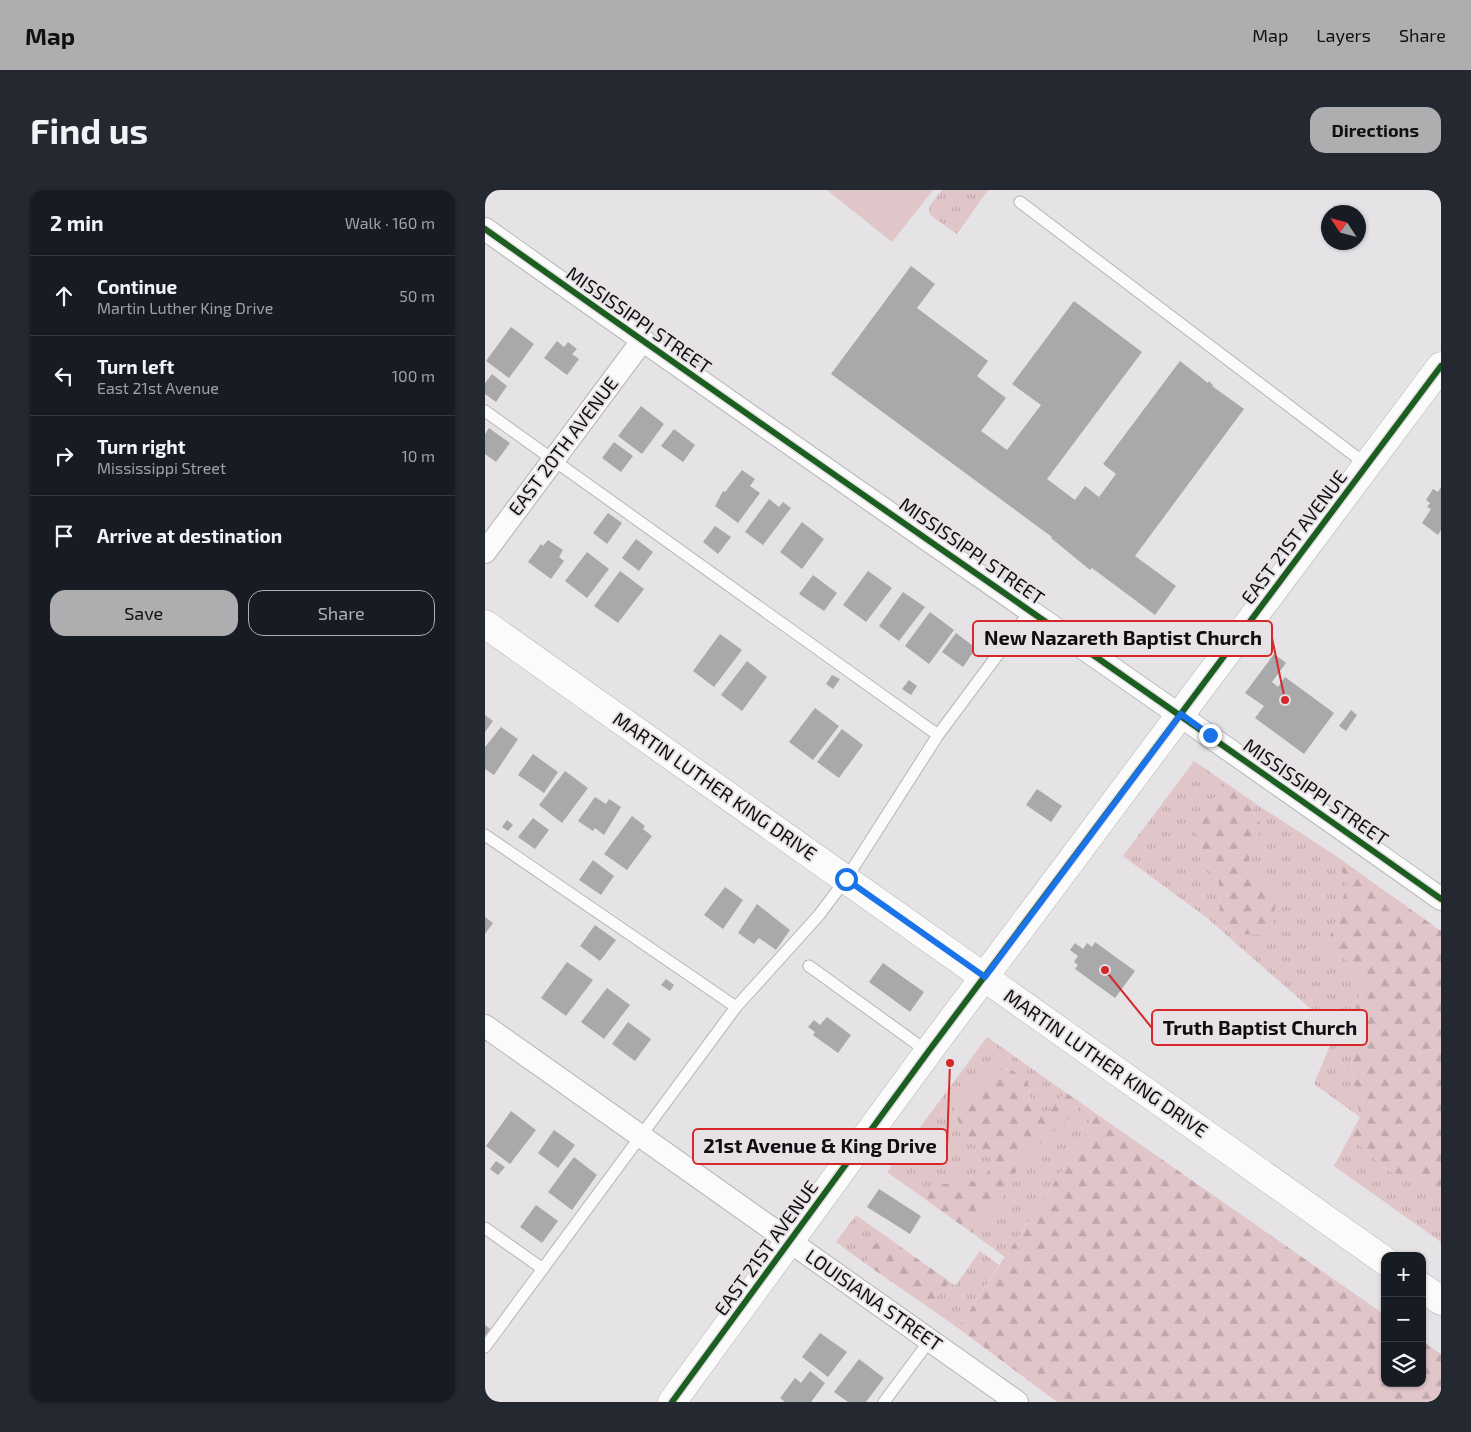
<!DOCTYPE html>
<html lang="en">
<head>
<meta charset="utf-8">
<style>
	:root { --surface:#171b24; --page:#242831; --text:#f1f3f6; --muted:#9ea1a6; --line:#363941; --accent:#aeaeb0 }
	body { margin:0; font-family:"Exo 2",sans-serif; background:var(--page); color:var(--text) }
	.controls { position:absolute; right:15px; bottom:15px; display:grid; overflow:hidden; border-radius:10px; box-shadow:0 1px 4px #0004 }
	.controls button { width:45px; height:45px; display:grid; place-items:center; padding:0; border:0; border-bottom:1px solid var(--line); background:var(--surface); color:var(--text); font:25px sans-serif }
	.compass { position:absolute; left:836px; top:15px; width:45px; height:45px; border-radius:50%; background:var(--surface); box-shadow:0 1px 4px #0004; rotate:306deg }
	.stop { position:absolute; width:15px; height:15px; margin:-11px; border:4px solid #1a73e8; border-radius:50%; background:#fff }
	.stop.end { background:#1a73e8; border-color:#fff; box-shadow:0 1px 5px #0008 }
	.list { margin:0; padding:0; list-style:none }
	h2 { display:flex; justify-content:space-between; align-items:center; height:65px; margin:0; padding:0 20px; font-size:21px }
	h2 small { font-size:16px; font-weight:400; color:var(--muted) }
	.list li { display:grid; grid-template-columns:32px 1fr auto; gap:15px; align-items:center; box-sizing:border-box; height:80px; padding:0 20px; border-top:1px solid var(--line) }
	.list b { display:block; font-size:19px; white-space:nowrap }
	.list p { margin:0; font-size:16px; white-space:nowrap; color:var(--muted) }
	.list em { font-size:16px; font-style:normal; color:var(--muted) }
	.actions { display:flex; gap:10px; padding:15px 20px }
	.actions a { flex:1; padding:11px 0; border:1px solid var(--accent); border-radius:15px; text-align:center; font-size:18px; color:var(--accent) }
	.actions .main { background:var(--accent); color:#111 }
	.icon { flex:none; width:28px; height:28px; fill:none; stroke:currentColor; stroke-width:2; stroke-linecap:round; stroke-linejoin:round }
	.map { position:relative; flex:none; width:956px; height:1212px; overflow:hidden; border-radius:15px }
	header { display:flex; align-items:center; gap:30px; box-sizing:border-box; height:70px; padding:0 25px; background:var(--accent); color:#111 }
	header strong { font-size:24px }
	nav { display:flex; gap:28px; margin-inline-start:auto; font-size:18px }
	.intro { display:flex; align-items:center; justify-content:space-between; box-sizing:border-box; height:120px; padding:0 30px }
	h1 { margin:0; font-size:35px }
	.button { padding:12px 22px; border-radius:15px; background:var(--accent); color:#111; font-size:18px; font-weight:700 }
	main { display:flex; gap:30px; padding:0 30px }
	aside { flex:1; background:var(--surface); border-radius:15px; box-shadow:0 1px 4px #0004 }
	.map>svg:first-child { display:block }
	.grass { fill:url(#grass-tufts) }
	.forest { fill:url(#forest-firs) }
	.pitch { fill:#e0c5c9 }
	.building { fill:#a9a8aa }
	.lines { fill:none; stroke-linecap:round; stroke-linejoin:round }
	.lane-casing { stroke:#b6b4b6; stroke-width:13 }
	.street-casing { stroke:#b6b4b6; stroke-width:24 }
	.secondary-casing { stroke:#b6b4b6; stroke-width:29 }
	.lane { stroke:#fbfbfb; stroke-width:11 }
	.street { stroke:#fbfbfb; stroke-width:22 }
	.secondary { stroke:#fbfbfb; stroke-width:28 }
	.cycleway-casing { stroke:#e6e2e6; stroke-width:9 }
	.cycleway { stroke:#1b5e20; stroke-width:6 }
	.route { stroke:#1a73e8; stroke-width:6 }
	.labels { text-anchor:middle; stroke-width:4; stroke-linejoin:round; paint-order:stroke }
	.street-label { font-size:19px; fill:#100e10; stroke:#e6e2e6 }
	.leader { fill:none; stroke:#d62828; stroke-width:2 }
	.callout-dot { fill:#d62828; stroke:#e6e2e6; stroke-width:2 }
	.callout { fill:#e6e2e6; stroke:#d62828; stroke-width:2 }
	.callout-label { font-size:20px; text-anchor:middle; font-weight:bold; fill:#100e10 }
</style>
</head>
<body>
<header>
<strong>Map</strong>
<nav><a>Map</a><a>Layers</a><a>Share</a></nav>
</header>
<div class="intro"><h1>Find us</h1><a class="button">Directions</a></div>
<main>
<aside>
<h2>2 min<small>Walk · 160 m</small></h2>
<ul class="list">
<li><svg class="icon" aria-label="ahead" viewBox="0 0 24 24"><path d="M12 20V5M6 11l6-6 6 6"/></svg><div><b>Continue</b><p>Martin Luther King Drive</p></div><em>50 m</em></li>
<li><svg class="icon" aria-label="left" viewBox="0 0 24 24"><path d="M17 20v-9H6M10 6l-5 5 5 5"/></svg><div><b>Turn left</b><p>East 21st Avenue</p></div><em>100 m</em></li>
<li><svg class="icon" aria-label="right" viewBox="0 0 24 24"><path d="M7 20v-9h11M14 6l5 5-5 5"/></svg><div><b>Turn right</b><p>Mississippi Street</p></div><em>10 m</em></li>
<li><svg class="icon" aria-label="arrive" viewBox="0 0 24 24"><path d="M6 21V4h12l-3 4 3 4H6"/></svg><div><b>Arrive at destination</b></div></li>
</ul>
<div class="actions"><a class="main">Save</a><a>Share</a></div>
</aside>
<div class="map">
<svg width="956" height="1212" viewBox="0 0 956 1212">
	<defs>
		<pattern id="grass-tufts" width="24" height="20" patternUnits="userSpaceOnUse" patternTransform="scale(1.25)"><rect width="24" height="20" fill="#e0c5c9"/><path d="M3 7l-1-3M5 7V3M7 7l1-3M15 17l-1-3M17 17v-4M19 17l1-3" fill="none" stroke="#bfa8ac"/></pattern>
		<pattern id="forest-firs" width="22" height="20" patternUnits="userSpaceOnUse" patternTransform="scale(1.25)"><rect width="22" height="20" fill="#e0c5c9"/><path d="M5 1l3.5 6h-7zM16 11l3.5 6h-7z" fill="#bfa8ac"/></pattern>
	</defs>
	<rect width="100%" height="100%" fill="#e5e3e5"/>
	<!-- grass -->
	<path class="grass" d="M457,0H503L472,44L445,25L444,17Z
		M709,571L738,591L731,606L711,626L710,641L717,652L716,669L734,692L735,735L752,744H785L763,669L777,636L767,620L771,614L851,666L862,694L852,729L839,760L867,772L879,796L864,831L867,883L875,927L829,894L851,841L721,727L638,666Z
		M502,847L580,902L559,929L546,912L543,891L525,879L509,881L478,944L509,971L497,990L458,994L437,1007L402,982Z
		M595,912L606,920L602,943L520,1067L487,1043L516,1009L538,969L592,921Z
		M865,946L902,980L948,997H956V1052L849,976Z
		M371,1025L399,1045L384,1060L381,1074L351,1052Z
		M495,1061L514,1075L473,1138L443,1117L465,1092L470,1096Z"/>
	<!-- forest -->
	<path class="forest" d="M738,591L771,614L767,621L777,636L764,669L770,688L793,702L785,745L752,744L735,735L734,692L716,669L717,653L710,641L711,626L731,606Z
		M851,666L956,741V997H948L902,980L865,946L875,927L867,883L864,831L879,796L867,772L839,761L852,729L862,694Z
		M525,879L543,891L546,912L559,928L580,902L595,912L592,921L538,969L516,1009L487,1043L437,1007L458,994L497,990L509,971L478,944L468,916L509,881Z
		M606,920L900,1125V1193H937V1151L956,1164V1212H572L473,1138L602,943Z
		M399,1045L465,1092L443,1117L381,1074L384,1060Z"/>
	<!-- pitch -->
	<path class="pitch" d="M342,0H448L407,52Z"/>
	<!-- building -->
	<path class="building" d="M426,76L450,94L432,118L503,171L492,186L521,208L496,241L522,260L556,215L527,194L589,111L657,162L562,289L590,310L600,296L614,307L631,284L618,274L695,171L723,193L724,191L728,195L727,196L759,219L650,366L691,396L670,425L607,378L605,380L566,348L567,347L346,184Z
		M26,137L49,154L24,188L1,171Z
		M72,151L79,157L83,152L92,159L87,164L94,169L82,185L59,168Z
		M7,184L22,196L11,212L0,204V193Z
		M156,216L179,234L157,264L133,246Z
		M4,238L25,253L11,272L0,264V244Z
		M189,239L210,255L198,272L176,256Z
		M129,252L148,266L136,282L117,268Z
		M257,280L270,289L265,296L275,303L253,333L230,316L238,301L240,302Z
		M956,297V340L953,345L937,333L946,319L942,317L945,313L941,310L948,299L953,302Z
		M284,309L294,317L298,312L306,318L278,355L260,342Z
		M123,323L137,333L122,354L108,343Z
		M317,332L339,349L317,379L295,362Z
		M230,336L246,347L233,364L218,352Z
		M151,349L168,362L154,381L137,368Z
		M63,350L78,360L74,367L79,371L66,389L43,372L56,354L58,356Z
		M102,362L124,379L102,408L80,391Z
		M135,381L159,399L133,433L109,416Z
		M383,381L407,398L381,432L358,415Z
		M328,385L352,403L339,421L314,404Z
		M418,402L440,417L414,451L394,436Z
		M445,422L469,440L444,474L420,456Z
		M471,443L491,458L478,477L457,462Z
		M235,444L257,460L229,497L208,481Z
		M789,464L801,473L787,492L793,497L800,487L849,523L819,564L770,528L779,516L760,503Z
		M262,471L282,487L257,521L236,505Z
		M347,485L355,489L348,499L341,494Z
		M424,490L432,496L426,505L417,499Z
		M330,518L354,536L328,570L304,552Z
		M866,520L872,525L861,541L854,536Z
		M0,525L8,531L0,542Z
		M16,537L33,549L9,585L0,579V557Z
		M357,539L378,555L354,588L332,572Z
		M48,564L73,582L59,603L33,585Z
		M80,581L103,598L77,633L54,615Z
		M552,599L577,616L566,632L541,615Z
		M110,607L121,614L124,609L136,617L119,645L110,638L108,641L93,631Z
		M147,626L160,636L158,639L167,646L142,680L119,664Z
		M48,628L64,640L50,659L33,647Z
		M22,630L28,635L23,641L17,637Z
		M108,670L129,686L116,705L94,690Z
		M240,697L258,710L238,739L219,725Z
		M272,714L305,740L291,760L274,748L269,754L253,743Z
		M0,727L8,733L0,744Z
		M110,735L131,750L115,771L95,756Z
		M610,752L650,781L630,808L590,779L593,775L589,772L593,766L585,760L590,753L598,759L602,753L607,757Z
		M82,772L108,790L81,826L56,808Z
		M398,773L439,802L425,822L384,792Z
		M181,789L189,795L185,801L176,795Z
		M122,798L145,815L119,849L96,832Z
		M342,827L366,845L353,863L328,845L330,842L323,837L329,830L335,835Z
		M143,832L166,849L150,871L127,854Z
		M26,921L51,940L25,974L1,956Z
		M69,940L90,955L73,978L53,963Z
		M89,967L112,985L87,1020L63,1002Z
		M11,971L20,977L13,985L5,979Z
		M394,999L436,1026L425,1044L382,1017Z
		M51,1015L73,1031L57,1053L35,1037Z
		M0,1135L5,1139L0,1146Z
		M335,1143L362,1162L343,1187L317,1167Z
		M374,1169L399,1188L381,1212H363L349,1202Z
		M325,1181L340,1193L326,1212H300L295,1208L310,1188L316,1193Z"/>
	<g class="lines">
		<!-- lane casing -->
		<g class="lane-casing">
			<path id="lane" d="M535,12L882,275
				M0,221L453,545
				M0,645L251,817
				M324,776L443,862
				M0,1038L58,1079
				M0,1157L251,817L334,725L361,689L453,545L546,420
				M399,1212L445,1150"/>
		</g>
		<!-- street casing -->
		<g class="street-casing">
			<path id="street" d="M0,39C317,265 639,484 956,709
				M0,362L157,151
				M0,836L532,1212"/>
		</g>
		<!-- secondary casing -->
		<g class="secondary-casing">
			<path id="secondary" d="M0,434L900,1071
				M937,1097L956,1111
				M187,1212L443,862L956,176"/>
		</g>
		<!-- lane -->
		<use href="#lane" class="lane"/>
		<!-- street -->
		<use href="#street" class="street"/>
		<!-- secondary -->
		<use href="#secondary" class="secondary"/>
		<!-- cycleway casing -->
		<g class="cycleway-casing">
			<path id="cycleway" d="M0,39C317,265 639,484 956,709
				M187,1212L443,862L956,176"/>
		</g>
		<!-- cycleway -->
		<use href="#cycleway" class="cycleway"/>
	</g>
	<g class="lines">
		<!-- route -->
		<path class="route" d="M361,689L500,787L696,524L725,545"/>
	</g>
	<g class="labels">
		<!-- street labels -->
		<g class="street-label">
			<text transform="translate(154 130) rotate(35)" y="7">MISSISSIPPI STREET</text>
			<text transform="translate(78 256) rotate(-53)" y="7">EAST 20TH AVENUE</text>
			<text transform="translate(809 347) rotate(-53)" y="7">EAST 21ST AVENUE</text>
			<text transform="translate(487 361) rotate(35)" y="7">MISSISSIPPI STREET</text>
			<text transform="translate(230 596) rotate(35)" y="7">MARTIN LUTHER KING DRIVE</text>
			<text transform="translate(831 602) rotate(35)" y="7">MISSISSIPPI STREET</text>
			<text transform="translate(621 873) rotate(35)" y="7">MARTIN LUTHER KING DRIVE</text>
			<text transform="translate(281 1058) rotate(-54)" y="7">EAST 21ST AVENUE</text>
			<text transform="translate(389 1110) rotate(35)" y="7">LOUISIANA STREET</text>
		</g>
	</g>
	<!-- callouts -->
	<path class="leader" d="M800 510L787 448M620 780L667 838M465 873L462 956"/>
	<g class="callout-dot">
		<circle cx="800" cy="510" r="5"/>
		<circle cx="620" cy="780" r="5"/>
		<circle cx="465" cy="873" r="5"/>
	</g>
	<g class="callout">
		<rect x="488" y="431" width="299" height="35" rx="5"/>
		<rect x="667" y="820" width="215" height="35" rx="5"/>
		<rect x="208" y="939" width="254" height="35" rx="5"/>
	</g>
	<g class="callout-label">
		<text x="638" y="455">New Nazareth Baptist Church</text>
		<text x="775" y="845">Truth Baptist Church</text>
		<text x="335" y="963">21st Avenue &amp; King Drive</text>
	</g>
</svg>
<div class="controls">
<button>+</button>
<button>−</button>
<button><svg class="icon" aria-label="layers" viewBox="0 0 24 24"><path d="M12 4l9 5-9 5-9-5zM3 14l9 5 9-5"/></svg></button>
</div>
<svg class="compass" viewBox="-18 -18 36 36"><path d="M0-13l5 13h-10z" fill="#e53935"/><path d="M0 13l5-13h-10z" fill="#9ea1a6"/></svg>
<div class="stop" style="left:361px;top:689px"></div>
<div class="stop end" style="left:725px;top:545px"></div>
</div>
</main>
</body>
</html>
